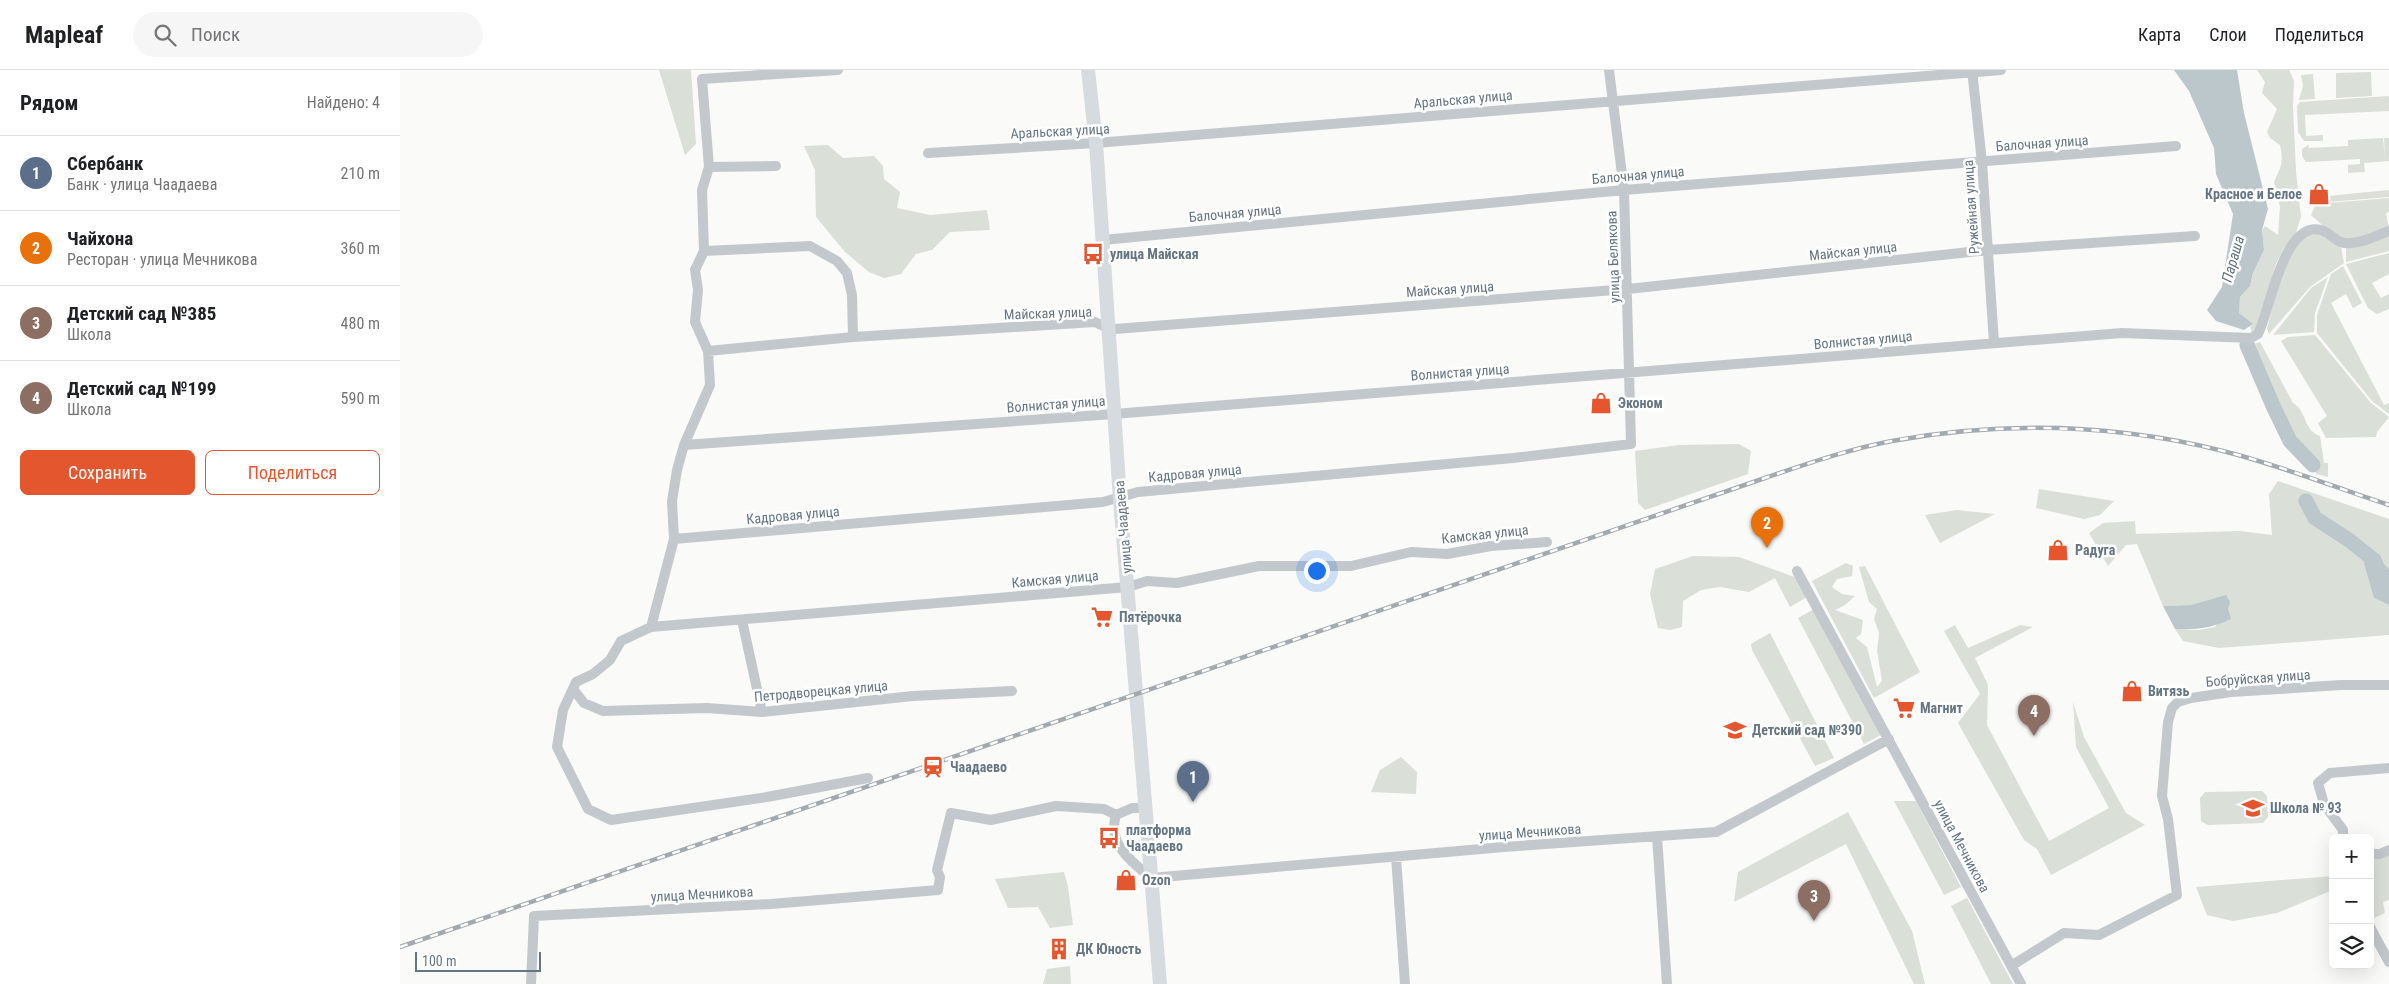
<!DOCTYPE html>
<html lang="ru">
<head>
<meta charset="utf-8">
<style>
	:root { --surface:#fff; --page:#f6f6f6; --text:#202124; --muted:#757577; --line:#e0e0e0; --accent:#e4572e }
	body { margin:0; font-family:"Roboto Condensed",sans-serif; background:var(--page); color:var(--text) }
	.controls { position:absolute; right:15px; bottom:15px; display:grid; overflow:hidden; border-radius:8px; box-shadow:0 5px 20px #0002 }
	.controls button { width:45px; height:45px; display:grid; place-items:center; padding:0; border:0; border-bottom:1px solid var(--line); background:var(--surface); color:var(--text); font:25px sans-serif }
	.scale { position:absolute; left:15px; bottom:12px; width:126px; box-sizing:border-box; padding-left:5px; border:2px solid #657683; border-top:0; font-size:14px; line-height:18px; white-space:nowrap; color:#657683; -webkit-text-stroke:4px #fff; paint-order:stroke }
	.you { position:absolute; left:916px; top:500px; width:18px; height:18px; margin:-12px; border:4px solid #fff; border-radius:50%; background:#1a73e8; box-shadow:0 0 0 8px #1a73e833 }
	.badge { display:grid; place-items:center; width:32px; height:32px; border-radius:50%; background:var(--accent); color:#fff; font-size:16px; font-weight:700 }
	.pin { position:absolute; translate:-50% -41px; filter:drop-shadow(0 1px 2px #0008) }
	.pin::after { content:''; position:absolute; top:26px; width:18px; height:15px; background:inherit; clip-path:polygon(0 0,100% 0,50% 100%) }
	.list { margin:0; padding:0; list-style:none }
	h2 { display:flex; justify-content:space-between; align-items:center; height:65px; margin:0; padding:0 20px; font-size:21px }
	h2 small { font-size:16px; font-weight:400; color:var(--muted) }
	.list li { display:grid; grid-template-columns:32px 1fr auto; gap:15px; align-items:center; box-sizing:border-box; height:75px; padding:0 20px; border-top:1px solid var(--line) }
	.list b { display:block; font-size:19px; white-space:nowrap }
	.list p { margin:0; font-size:16px; white-space:nowrap; color:var(--muted) }
	.list em { font-size:16px; font-style:normal; color:var(--muted) }
	.actions { display:flex; gap:10px; padding:15px 20px }
	.actions a { flex:1; padding:11px 0; border:1px solid var(--accent); border-radius:8px; text-align:center; font-size:18px; color:var(--accent) }
	.actions .main { background:var(--accent); color:#fff }
	.icon { flex:none; width:28px; height:28px; fill:none; stroke:currentColor; stroke-width:2; stroke-linecap:round; stroke-linejoin:round }
	.map { position:relative; flex:none; width:1989px; height:914px; overflow:hidden }
	header { display:flex; align-items:center; gap:30px; box-sizing:border-box; height:70px; padding:0 25px; background:var(--surface); border-bottom:1px solid var(--line) }
	header strong { font-size:24px }
	nav { display:flex; gap:28px; margin-inline-start:auto; font-size:18px }
	.search { width:350px; height:45px; background:var(--page); display:flex; align-items:center; gap:12px; box-sizing:border-box; padding:0 18px; border-radius:28px; color:var(--muted); font-size:19px }
	main { display:flex }
	aside { flex:1; background:var(--surface) }
	.map>svg:first-child { display:block }
	.green { fill:#dadfd7 }
	.water { fill:#bbc7cb }
	.lines { fill:none; stroke-linecap:round; stroke-linejoin:round }
	.river { stroke:#bbc7cb; stroke-width:15 }
	.street { stroke:#c3c8cc; stroke-width:10 }
	.secondary { stroke:#d6dbdf; stroke-width:14 }
	.rail-casing { stroke:#a2aab0; stroke-width:4.5 }
	.rail { stroke:#fff; stroke-width:2.5; stroke-dasharray:8; stroke-linecap:butt }
	.labels { text-anchor:middle; stroke-width:5; stroke-linejoin:round; paint-order:stroke }
	.street-label { font-size:14px; fill:#657683; stroke:#fff }
	.poi-label { font-size:14px; font-weight:bold; fill:#657683; stroke:#fff; text-anchor:start }
	.water-label { font-size:15px; font-style:italic; fill:#60757c; stroke:#fff }
</style>
</head>
<body>
<header>
<strong>Mapleaf</strong>
<div class="search"><svg class="icon" aria-label="search" viewBox="0 0 24 24"><circle cx="10" cy="10" r="6"/><path d="M15 15l6 6"/></svg>Поиск</div>
<nav><a>Карта</a><a>Слои</a><a>Поделиться</a></nav>
</header>
<main>
<aside>
<h2>Рядом<small>Найдено: 4</small></h2>
<ul class="list">
<li><span class="badge" style="background:#5c6f8a">1</span><div><b>Сбербанк</b><p>Банк · улица Чаадаева</p></div><em>210 m</em></li>
<li><span class="badge" style="background:#e8710a">2</span><div><b>Чайхона</b><p>Ресторан · улица Мечникова</p></div><em>360 m</em></li>
<li><span class="badge" style="background:#8d6e63">3</span><div><b>Детский сад №385</b><p>Школа</p></div><em>480 m</em></li>
<li><span class="badge" style="background:#8d6e63">4</span><div><b>Детский сад №199</b><p>Школа</p></div><em>590 m</em></li>
</ul>
<div class="actions"><a class="main">Сохранить</a><a>Поделиться</a></div>
</aside>
<div class="map">
<svg width="1989" height="914" viewBox="0 0 1989 914">
	<rect width="100%" height="100%" fill="#fafaf8"/>
	<!-- green -->
	<path class="green" d="M259,0H291L296,74L285,85Z
		M1857,0H1889L1894,11L1893,36L1896,102L1901,147L1896,163L1884,178L1876,194L1856,261L1852,263L1850,256L1853,255L1839,243L1840,227L1850,216L1853,203L1864,180L1862,160L1865,156L1878,165L1880,137L1874,112C1881,96 1884,94 1880,75L1870,68L1867,62L1877,39L1862,23L1865,12Z
		M1971,2L1972,26L1936,28V3Z
		M1913,4L1915,29L1899,30L1903,16L1901,5Z
		M1989,26V41L1905,45L1906,66L1923,65V71H1904L1898,62L1897,36L1900,32Z
		M1983,68L1985,88L1984,68H1989V91L1964,93L1965,102L1948,103V95L1960,94V89L1909,92H1906L1902,86V79L1908,75L1909,78L1948,76V70Z
		M428,75L443,88L474,86L483,96L484,109L500,122L497,138L530,145L587,140L590,160L550,162L532,180L516,184L501,204L484,208L469,202L445,182L416,147L415,100L404,76Z
		M1989,120V127L1928,132V126Z
		M1989,128V142L1986,143L1989,159L1948,171L1929,161L1911,145L1916,134Z
		M1922,163L1941,176L1944,193L1910,217L1869,264L1867,259L1881,201L1901,166Z
		M1989,164V181L1946,192V177Z
		M1989,183V204L1972,213L1981,228L1989,224V239L1977,244L1968,238L1946,194Z
		M1943,196L1962,233L1953,238L1946,224L1931,233L1984,335L1989,333V344L1972,331L1917,263V245L1931,204Z
		M1928,207L1915,243L1914,262L1873,265L1911,218Z
		M1915,265L1971,333L1989,347L1977,362L1976,367L1926,368L1918,353L1927,346L1881,271L1888,267Z
		M1860,272L1893,333C1907,341 1903,360 1920,366L1924,393H1928V407L1916,404C1915,382 1904,382 1892,367C1875,343 1861,302 1850,275Z
		M1339,374L1351,381L1348,404L1245,440L1238,433L1235,381L1278,375Z
		M1878,411L1989,449V499L1972,482L1974,528L1989,535V565L1819,578L1783,571L1775,559L1799,560L1815,557L1828,539L1826,526L1791,535L1763,536L1737,474L1726,475L1708,496L1689,463L1703,453L1735,451L1736,464L1839,461L1872,465L1869,424Z
		M1639,419L1714,431L1700,445L1684,449L1636,438Z
		M1557,440L1595,444L1540,473L1525,445Z
		M1293,486L1339,487L1397,508L1407,527L1390,537L1375,508L1349,522L1320,517L1301,520L1283,531L1282,557L1270,560L1258,558L1250,524L1255,499Z
		M1446,493L1453,496L1452,506L1437,509L1432,517L1442,524L1455,526L1445,535L1435,540L1463,550L1461,564L1456,568L1467,577L1477,617L1482,611L1477,581L1479,563L1474,549L1477,539L1469,532L1459,497L1465,496L1520,602L1474,628L1412,511Z
		M1414,539L1481,665L1464,674L1398,548Z
		M1555,555L1568,578L1620,555L1633,557L1575,588L1588,615L1587,655L1649,771L1709,738L1676,677L1673,632L1684,667L1726,743L1745,755L1651,805L1637,779L1624,770L1558,653L1580,624L1544,561Z
		M1370,563L1434,688L1415,696L1352,580L1351,574Z
		M1001,687L1017,702L1016,724L971,722L980,700Z
		M1862,721L1867,726L1868,747L1863,753L1808,755L1801,751L1800,728L1805,722Z
		M1494,731H1516L1561,817L1544,825Z
		M1448,742L1512,861L1525,914H1514L1446,774L1334,832L1338,802Z
		M1989,783V830L1983,832L1985,843L1972,849L1970,786Z
		M664,802L668,817L673,855L650,858L638,837L608,838L595,809Z
		M1933,806V820L1877,843L1833,851L1807,845L1796,817Z
		M1567,828L1613,914H1591L1551,836Z
		M670,896L671,914H643L647,899Z"/>
	<!-- water -->
	<path class="water" d="M1774,0H1837L1844,43L1868,139L1862,160L1864,180L1853,203L1850,216L1840,227L1839,243L1853,254L1844,260L1816,251L1807,240L1822,217L1833,144L1816,104L1814,78L1789,21Z
		M1972,482L1989,499V535L1974,528L1964,493Z
		M1826,525L1830,532L1828,539L1831,549C1812,558 1797,560 1775,559L1763,536L1791,535Z"/>
	<g class="lines">
		<!-- river -->
		<path class="river" d="M1847,275L1874,338L1890,371L1913,395
			M1906,431L1915,448L1949,470L1974,490L1984,513L1989,516"/>
		<!-- street -->
		<path class="street" d="M1572,0L1582,92L1594,273
			M528,83L696,73L1601,0
			M309,97L376,96
			M703,170L1224,120L1776,76
			M304,181L410,176L437,191L447,203L452,225L453,267
			M308,281L453,267L695,252L710,259H715L1228,219L1588,180L1795,166
			M284,375L714,344L1722,263L1851,268L1858,264C1870,241 1883,150 1921,160C1929,162 1933,169 1941,172C1954,177 1976,166 1989,161
			M274,469L703,432L738,422L1113,388L1231,374L1224,120L1209,0
			M1397,501L1621,914
			M342,550L362,642
			M251,557L274,469L272,431L277,400L284,375L310,315L308,281L295,252L298,220L295,200L304,181L302,120L309,97L302,9L438,0
			M173,619L184,633L203,641L307,638L362,642L513,626L612,621
			M468,708L367,727L211,750L188,739L157,677L163,640L176,612L193,604L210,590L221,571L251,557L728,517L747,511L777,513L859,496H951L1011,482L1047,484L1091,476L1147,472
			M745,738H732L716,745C707,774 731,791 751,808L1104,777L1316,762L1489,669
			M1257,766L1267,914
			M1943,768V760L1924,734L1918,713L1930,703L1989,698
			M1970,784H1980L1989,780
			M996,787L1005,914
			M1970,857L1989,892
			M1611,896L1664,863L1699,865L1777,825L1768,749L1762,726L1768,652L1772,638L1778,632L1791,628L1831,622L1941,615H1989
			M131,914L134,846L371,834L538,820L540,807L537,800L551,743L591,750L656,736L704,739L716,745"/>
		<!-- secondary -->
		<path class="secondary" d="M688,0L696,73L720,429L760,914"/>
		<!-- rail casing -->
		<g class="rail-casing">
			<path id="rail" d="M0,877L1365,408C1407,394 1449,379 1492,371C1602,351 1715,354 1823,381C1879,395 1934,417 1989,435"/>
		</g>
		<!-- rail -->
		<use href="#rail" class="rail"/>
	</g>
	<!-- icons -->
	<defs>
		<g id="shop-bare" transform="scale(1.725)"><path d="M-5-2.5h2.3a2.7 3.5 0 0 1 5.4 0H5L5.5 6h-11ZM-1.5-2.5h3a1.5 2.3 0 0 0-3 0Z" fill="#e4572e" stroke="#fff" stroke-width="2.5" paint-order="stroke"/></g>
		<g id="bus-bare" transform="scale(1.725)"><path d="M-5-6H5V4H4V6H2V4H-2V6H-4V4H-5ZM-3.5-4V0h7V-4ZM-3.5 1.2v1.5H-2V1.2ZM2 1.2v1.5H3.5V1.2Z" fill="#e4572e" stroke="#fff" stroke-width="2.5" paint-order="stroke"/></g>
		<g id="supermarket-bare" transform="scale(1.725)"><path d="M-6-5.5h2.5l.6 2H6L4.5 2H-2.5L-4.4-4H-6ZM-1.5 3.2a1.3 1.3 0 1 0 .1 0ZM3 3.2a1.3 1.3 0 1 0 .1 0Z" fill="#e4572e" stroke="#fff" stroke-width="2.5" paint-order="stroke"/></g>
		<g id="school-bare" transform="scale(1.725)"><path d="M0-5L7-2L0 1L-7-2ZM-4 1L0 2.5L4 1V4Q0 6-4 4Z" fill="#e4572e" stroke="#fff" stroke-width="2.5" paint-order="stroke"/></g>
		<g id="station-bare" transform="scale(1.725)"><path d="M-3-6H3Q5-6 5-4V2Q5 4 3 4L4.5 6H3L1.5 4h-3L-3 6H-4.5L-3 4Q-5 4-5 2V-4Q-5-6-3-6ZM-3.5-4v3h7v-3ZM-3.5 1v1.5H-2V1ZM2 1v1.5H3.5V1Z" fill="#e4572e" stroke="#fff" stroke-width="2.5" paint-order="stroke"/></g>
		<g id="building-bare" transform="scale(1.725)"><path d="M-4-6H4V6H1V3H-1V6H-4ZM-2.5-4.3h1.7v1.8h-1.7ZM.8-4.3h1.7v1.8H.8ZM-2.5-1h1.7V.8h-1.7ZM.8-1h1.7V.8H.8Z" fill="#e4572e" stroke="#fff" stroke-width="2.5" paint-order="stroke"/></g>
	</defs>
	<g fill-rule="evenodd">
		<use href="#shop-bare" x="1919" y="124"/>
		<use href="#bus-bare" x="693" y="184"/>
		<use href="#shop-bare" x="1201" y="333"/>
		<use href="#shop-bare" x="1658" y="480"/>
		<use href="#supermarket-bare" x="702" y="547"/>
		<use href="#shop-bare" x="1732" y="621"/>
		<use href="#supermarket-bare" x="1504" y="638"/>
		<use href="#school-bare" x="1335" y="660"/>
		<use href="#station-bare" x="533" y="697"/>
		<use href="#school-bare" x="1853" y="738"/>
		<use href="#bus-bare" x="709" y="768"/>
		<use href="#shop-bare" x="726" y="810"/>
		<use href="#building-bare" x="659" y="879"/>
	</g>
	<g class="labels">
		<!-- street labels -->
		<g class="street-label">
			<text transform="translate(1063 29) rotate(-5)" y="5">Аральская улица</text>
			<text transform="translate(660 61) rotate(-3)" y="5">Аральская улица</text>
			<text transform="translate(1642 73) rotate(-4)" y="5">Балочная улица</text>
			<text transform="translate(1238 105) rotate(-5)" y="5">Балочная улица</text>
			<text transform="translate(1571 137) rotate(-94)" y="5">Ружейная улица</text>
			<text transform="translate(835 143) rotate(-5)" y="5">Балочная улица</text>
			<text transform="translate(1453 181) rotate(-6)" y="5">Майская улица</text>
			<text transform="translate(1213 187) rotate(-92)" y="5">улица Белякова</text>
			<text transform="translate(1050 219) rotate(-4)" y="5">Майская улица</text>
			<text transform="translate(648 243) rotate(-2)" y="5">Майская улица</text>
			<text transform="translate(1463 270) rotate(-5)" y="5">Волнистая улица</text>
			<text transform="translate(1060 302) rotate(-4)" y="5">Волнистая улица</text>
			<text transform="translate(656 334) rotate(-4)" y="5">Волнистая улица</text>
			<text transform="translate(795 403) rotate(-5)" y="5">Кадровая улица</text>
			<text transform="translate(393 445) rotate(-5)" y="5">Кадровая улица</text>
			<text transform="translate(723 457) rotate(-95)" y="5">улица Чаадаева</text>
			<text transform="translate(1085 464) rotate(-6)" y="5">Камская улица</text>
			<text transform="translate(655 509) rotate(-5)" y="5">Камская улица</text>
			<text transform="translate(1858 608) rotate(-4)" y="5">Бобруйская улица</text>
			<text transform="translate(421 621) rotate(-5)" y="5">Петродворецкая улица</text>
			<text transform="translate(1130 762) rotate(-4)" y="5">улица Мечникова</text>
			<text transform="translate(1562 776) rotate(62)" y="5">улица Мечникова</text>
			<text transform="translate(302 824) rotate(-3)" y="5">улица Мечникова</text>
		</g>
		<!-- poi labels -->
		<g class="poi-label">
			<text x="1902" y="129" text-anchor="end">Красное и Белое</text>
			<text x="710" y="189">улица Майская</text>
			<text x="1218" y="338">Эконом</text>
			<text x="1675" y="485">Радуга</text>
			<text x="719" y="552">Пятёрочка</text>
			<text x="1748" y="626">Витязь</text>
			<text x="1520" y="643">Магнит</text>
			<text x="1352" y="665">Детский сад №390</text>
			<text x="550" y="702">Чаадаево</text>
			<text x="1870" y="743">Школа № 93</text>
			<text x="726" y="765">платформа<tspan x="726" dy="16">Чаадаево</tspan></text>
			<text x="742" y="815">Ozon</text>
			<text x="676" y="884">ДК Юность</text>
		</g>
		<!-- water labels -->
		<g class="water-label">
			<text transform="translate(1833 189) rotate(-74)" y="5">Параша</text>
		</g>
	</g>
</svg>
<div class="controls">
<button>+</button>
<button>−</button>
<button><svg class="icon" aria-label="layers" viewBox="0 0 24 24"><path d="M12 4l9 5-9 5-9-5zM3 14l9 5 9-5"/></svg></button>
</div>
<div class="scale">100 m</div>
<div class="you"></div>
<div class="pin badge" style="left:793px;top:732px;background:#5c6f8a">1</div>
<div class="pin badge" style="left:1367px;top:478px;background:#e8710a">2</div>
<div class="pin badge" style="left:1414px;top:851px;background:#8d6e63">3</div>
<div class="pin badge" style="left:1634px;top:666px;background:#8d6e63">4</div>
</div>
</main>
</body>
</html>
